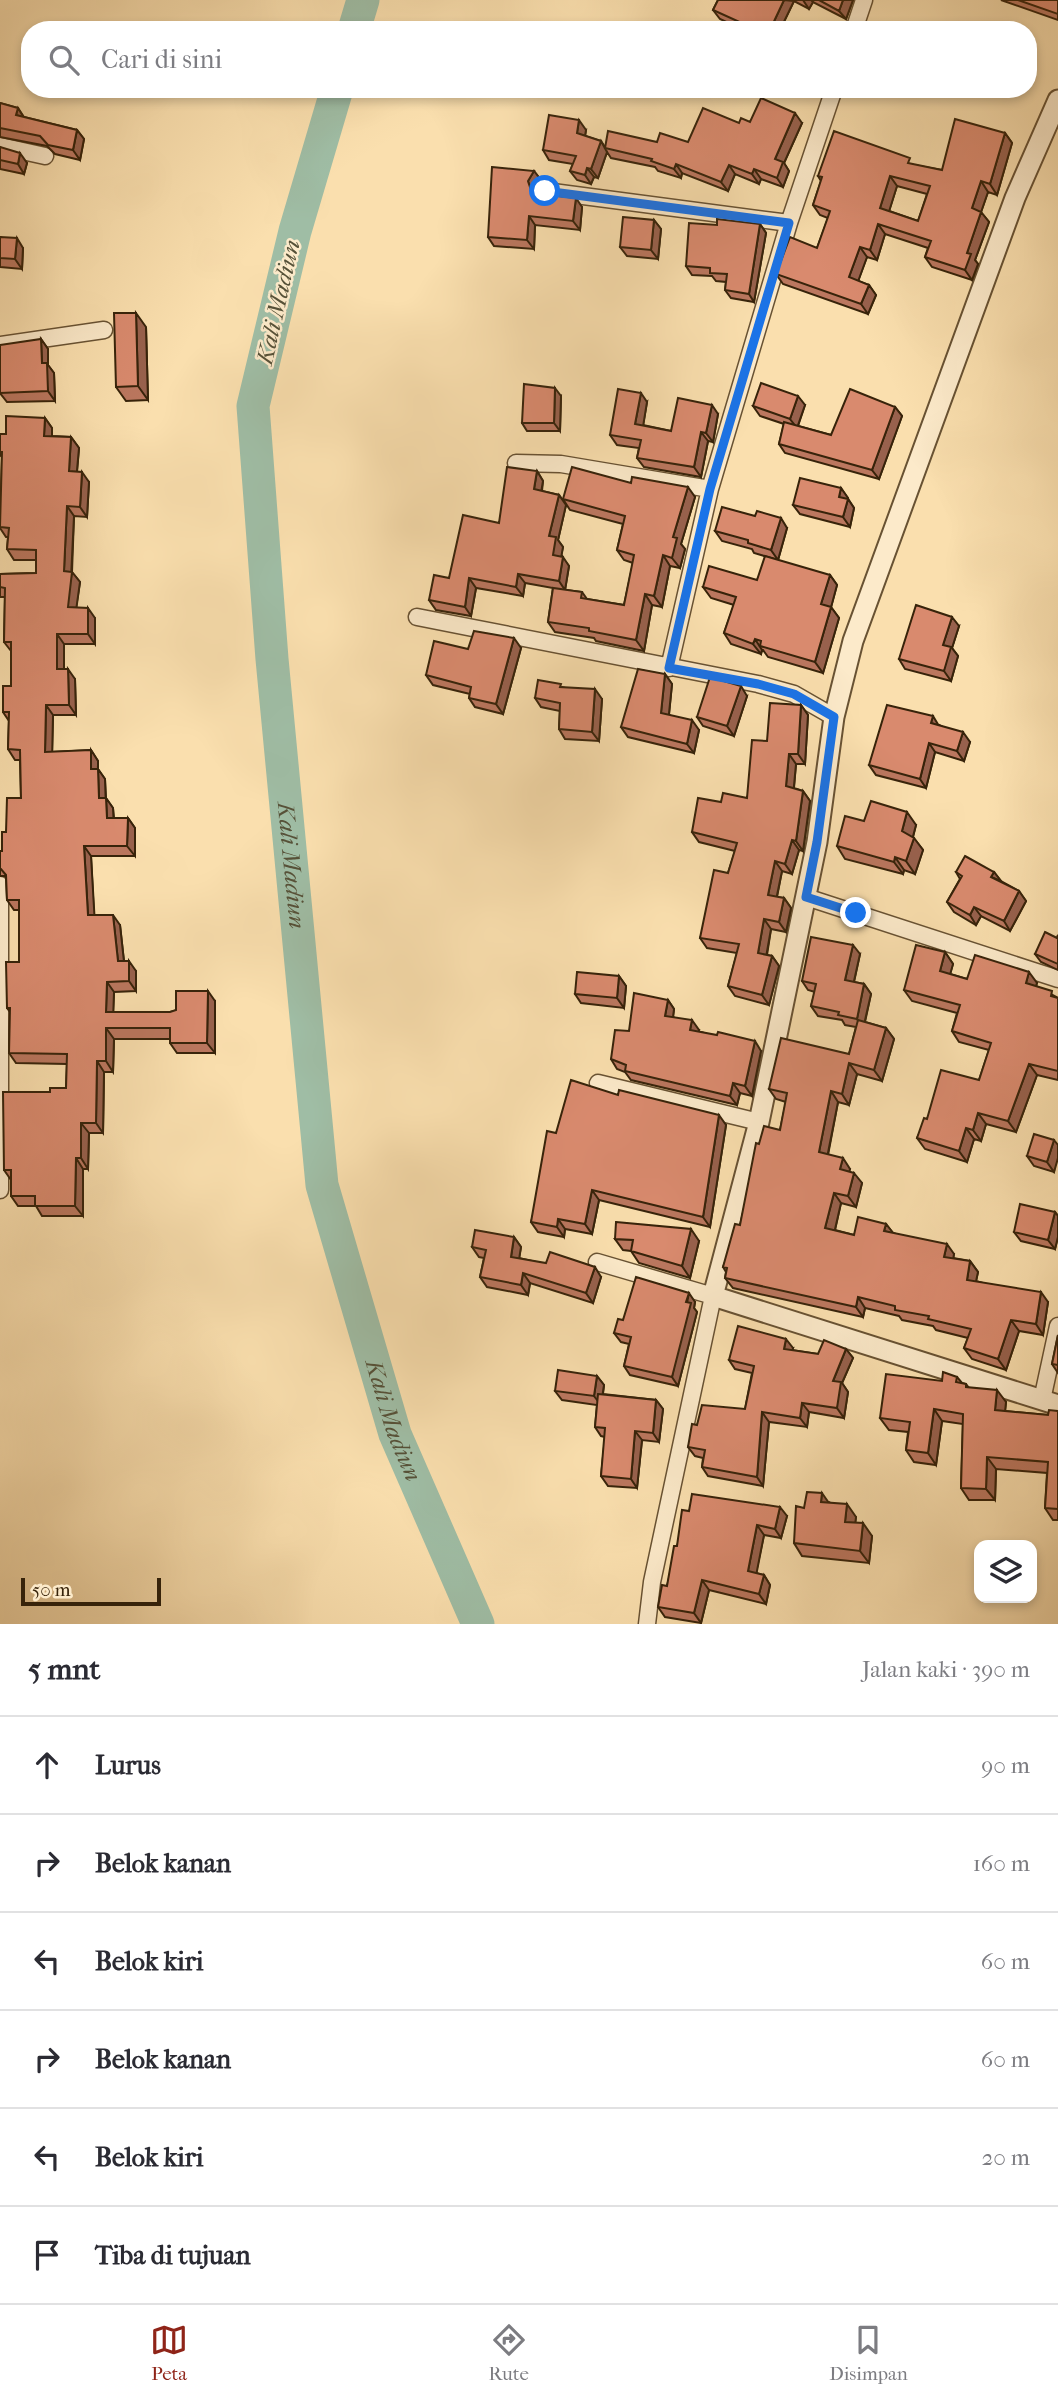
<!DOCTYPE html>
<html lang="id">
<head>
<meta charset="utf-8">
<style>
	:root { --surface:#fff; --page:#f7f7f7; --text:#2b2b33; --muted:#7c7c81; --line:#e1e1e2; --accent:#8f2418 }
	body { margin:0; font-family:"IM FELL French Canon",serif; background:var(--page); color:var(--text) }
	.controls { position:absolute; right:21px; bottom:21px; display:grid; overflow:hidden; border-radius:14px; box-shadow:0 4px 10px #0003 }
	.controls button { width:63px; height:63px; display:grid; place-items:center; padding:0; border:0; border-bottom:2px solid var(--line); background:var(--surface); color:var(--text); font:35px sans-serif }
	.scale { position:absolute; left:21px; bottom:18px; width:140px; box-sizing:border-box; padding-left:7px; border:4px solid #37230a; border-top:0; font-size:19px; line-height:24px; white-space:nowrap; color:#37230a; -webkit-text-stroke:5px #fceaca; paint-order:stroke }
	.stop { position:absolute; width:21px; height:21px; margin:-16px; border:5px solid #1a73e8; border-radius:50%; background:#fff }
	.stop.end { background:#1a73e8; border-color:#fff; box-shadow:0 2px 7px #0008 }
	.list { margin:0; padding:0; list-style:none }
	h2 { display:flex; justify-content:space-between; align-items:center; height:91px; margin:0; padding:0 28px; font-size:30px }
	h2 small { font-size:23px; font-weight:400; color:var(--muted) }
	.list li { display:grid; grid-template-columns:46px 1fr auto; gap:21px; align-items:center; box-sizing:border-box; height:98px; padding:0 28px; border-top:2px solid var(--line) }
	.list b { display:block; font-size:26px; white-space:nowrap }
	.list em { font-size:23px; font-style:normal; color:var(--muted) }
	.icon { flex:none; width:38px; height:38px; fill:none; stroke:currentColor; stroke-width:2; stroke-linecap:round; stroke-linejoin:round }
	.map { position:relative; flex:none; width:1058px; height:1624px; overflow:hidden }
	.search { position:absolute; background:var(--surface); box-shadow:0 4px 10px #0003; left:21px; right:21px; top:21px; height:77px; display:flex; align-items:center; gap:18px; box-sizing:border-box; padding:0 24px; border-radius:28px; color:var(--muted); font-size:26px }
	.sheet { height:679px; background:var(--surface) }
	nav { display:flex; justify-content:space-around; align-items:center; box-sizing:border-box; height:98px; border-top:2px solid var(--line); background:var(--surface); font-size:19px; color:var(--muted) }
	nav a { display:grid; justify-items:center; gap:4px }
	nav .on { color:var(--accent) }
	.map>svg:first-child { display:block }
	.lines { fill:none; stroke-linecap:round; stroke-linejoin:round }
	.river { stroke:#9fbda5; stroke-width:33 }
	.minor-casing { stroke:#685233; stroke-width:19 }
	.tertiary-casing { stroke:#685233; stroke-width:23 }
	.minor { stroke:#fceaca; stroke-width:16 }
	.tertiary { stroke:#fceaca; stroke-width:19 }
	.wall { fill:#bb775f; stroke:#37230a; stroke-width:2; fill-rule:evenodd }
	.shaded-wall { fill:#98614d; stroke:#37230a; stroke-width:2 }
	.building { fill:#d98a6e; stroke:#37230a; stroke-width:2; fill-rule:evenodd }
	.route { stroke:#1a73e8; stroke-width:9 }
	.labels { text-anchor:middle; stroke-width:5; stroke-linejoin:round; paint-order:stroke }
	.water-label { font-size:24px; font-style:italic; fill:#565138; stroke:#fceaca }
</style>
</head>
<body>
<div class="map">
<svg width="1058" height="1624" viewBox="0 0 1058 1624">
	<rect width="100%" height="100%" fill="#fadfae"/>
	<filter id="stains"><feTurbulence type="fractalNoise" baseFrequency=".00286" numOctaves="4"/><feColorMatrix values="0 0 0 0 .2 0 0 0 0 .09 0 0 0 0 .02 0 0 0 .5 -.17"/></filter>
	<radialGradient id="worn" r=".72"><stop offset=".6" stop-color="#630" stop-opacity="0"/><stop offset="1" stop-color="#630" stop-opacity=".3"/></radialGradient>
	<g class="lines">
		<!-- river -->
		<g class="river">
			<path d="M354,30L363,0"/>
			<path id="s1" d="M337,89L295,231L253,406L272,659L322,1185L395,1434L478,1624"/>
		</g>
		<!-- minor casing -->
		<g class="minor-casing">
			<path id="minor" d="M854,30L864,0
				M0,146L45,156
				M545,191L789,223
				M0,345L104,330
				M516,463L561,464L710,489
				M417,617L758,684L794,694L834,717
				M669,668L710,489L789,223L834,89
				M0,885V1190
				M806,897L1058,979
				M598,1083L759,1122
				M597,1262L713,1296L652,1582L647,1624
				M1042,1400L1058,1326"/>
		</g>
		<!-- tertiary casing -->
		<g class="tertiary-casing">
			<path id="tertiary" d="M1058,100L1015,198L853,641L834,717L817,842L759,1122L713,1296L1058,1405"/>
		</g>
		<!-- minor -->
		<use href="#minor" class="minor"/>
		<!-- tertiary -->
		<use href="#tertiary" class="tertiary"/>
	</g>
	<!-- wall -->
	<path class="wall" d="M718,0H853L846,19L813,2L809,9L794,1L780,30H743L720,19L713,10Z
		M1001,0H1058V20Z
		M0,103L18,108L24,117L77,130L84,139L80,160L55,154L47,146L0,137Z
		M750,122L802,123L784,163L789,171L783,187L761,179L759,184L735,174L728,191L682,173L681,178L658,171L655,167L611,158L607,152L598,178L594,177L591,184L577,180L570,171L573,164L549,160L543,150L586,130L585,136L601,141L605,147L657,142H688L739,123Z
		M1005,133L1012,143L997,195L988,192L981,212L989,222L975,260L978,264L972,280L932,267L925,257L928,248L885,234L877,260L867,257L858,281L869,285L876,295L868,314L783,284L776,274L817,248L828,218L820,215L813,205L821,181L818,176L914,165L942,170ZM897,186L927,194L918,221L889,211Z
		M0,147L27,163L24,174L0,169Z
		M534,171L541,180L535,190L536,193L582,207L580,230L535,225L534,249L494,246L488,237Z
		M654,220L661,229L658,259L627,256L620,247Z
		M760,224L766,233L754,302L731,298L725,290L726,282L716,281L712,276L692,275L686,266Z
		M0,237L23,248L22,269L0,267Z
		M146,327L148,400L126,401L116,387Z
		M41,339L48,349V365L54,373L55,401L7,402L0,393Z
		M561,396L560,431H527L522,423Z
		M647,402L643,425L671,431L718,414L713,442L708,441L701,477L644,467L637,458L639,448L617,445L610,435Z
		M805,405L798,426L831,435L895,407L902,416L879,479L785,453L779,444L784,424L760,416L753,406Z
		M45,418L52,428V436L71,437L79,448L77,472L89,482L87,517L74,516L72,572L80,582L76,608L95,618V644H64V669L75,679L76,715H53L52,752L91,750L98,761V769L105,779L106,798L113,808L114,818H128L135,828V856H91L94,915L120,925L124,961L136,971V991L114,992L113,1012H170L215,1001V1053H177L170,1043V1039H114L113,1072H104L103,1133H89L88,1169H83V1216H42L36,1206H18L11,1196V1180L4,1170L50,1092L66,1088L67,1064L16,1063L9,1053L10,1012L7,1008L19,962V910H14L7,900L6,877L5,876H0V851H2L6,832L21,798L20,760H15L8,749L9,721L3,712L11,686V651L4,642L5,597H0V574L36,573V560H14L7,549L8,537H6L0,528L2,457L0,455V434H6Z
		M537,471L543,481L542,491L559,495L566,505L558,540L563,547L561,556L569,566L565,590L582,592L587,599L624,605L633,563L624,560L617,550L623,524L570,510L563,499L631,483L695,497L681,544L685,549L680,568L670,566L662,607L652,605L644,651L596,641L594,638L555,632L548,622L553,588L525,583L523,596L476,588L471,616L436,610L429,600L499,523Z
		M841,488L854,508L850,527L800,514L793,505Z
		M787,528L778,560L754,553L752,549L722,541L715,531Z
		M830,575L837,585L831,607L839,618L823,673L768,657L763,650H762L761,654L731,644L724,633L734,605L711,598L703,587L757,580Z
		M959,626L952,648L958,656L951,681L905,669L899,659Z
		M521,648L503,714L475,707L469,698L470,694L433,685L426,675L468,649Z
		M665,674L672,684L669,715L699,730L694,753L628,737L621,727Z
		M562,687L602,699L599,741L565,739L559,729L560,711L541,707L535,698Z
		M747,696L734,736L703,726L697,717Z
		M801,705L808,715L805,764H796L794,788L803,791L810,801L803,851L799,850L792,874L782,871L777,897L784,898L791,908L786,932L771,929L767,955L772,956L779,966L769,1005L735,996L728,986L737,953L707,948L700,938L728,873L735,851L699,842L692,832L721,802L747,798L767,741Z
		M939,725L970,742L964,761L935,752L926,788L876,775L869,765Z
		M864,821L916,825L913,837L923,850L915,874L904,870L903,874L845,859L837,846Z
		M956,872H994L1001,881L1019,891L1026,901L1010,931L981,916L976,925L954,912L947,902L960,879Z
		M1058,935V970L1041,962L1035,954L1057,938Z
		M945,952L953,964L950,974L967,979L1037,983L1036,986L1058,998V1080L1037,1075L1016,1132L986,1124L981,1141L974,1139L967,1162L925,1149L917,1138L927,1119L979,1080L989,1050L959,1042L952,1031L957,1013L912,1001L904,990Z
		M860,954L854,982L864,984L871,994L865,1022L886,1028L894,1039L882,1081L857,1074L849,1105L838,1102L828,1155L850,1169L849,1171L862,1183L856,1207L841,1203L835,1230L854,1235L886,1224L893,1233L954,1254L953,1258L970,1261L978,1272L976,1281L1048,1302L1043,1335L1019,1331L1006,1370L972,1359L964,1348L968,1338L936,1330L933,1326L902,1320L899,1316L865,1308L863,1317L733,1288L725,1278L726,1272L723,1267L740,1225L759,1144L780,1130L786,1102L776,1099L769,1089L849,1054L856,1027L845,1025L842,1020L818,1016L811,1006L815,992L808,990L802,981Z
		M619,976L626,986L624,1008L581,1003L575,994Z
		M668,1000L674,1009L673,1017L699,1030L698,1031L761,1051L752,1096L740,1093L737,1105L631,1080L625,1072L617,1069L611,1059L629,1031Z
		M618,1095L726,1125L710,1227L599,1200L592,1234L565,1229L564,1237L538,1232L531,1222L556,1133Z
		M1058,1145L1054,1172L1034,1166L1027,1156Z
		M1055,1212L1058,1216V1237L1055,1249L1021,1241L1014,1232Z
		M514,1237L521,1247L519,1258L601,1277L593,1303L530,1283L528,1295L487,1287L480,1277L484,1258L479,1257L472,1247Z
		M615,1239L699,1241L690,1278L639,1263L631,1251L623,1250Z
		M695,1302L694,1308L697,1312L678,1386L630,1375L624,1366L629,1344L621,1342L614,1333L623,1320Z
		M1058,1335V1373L1052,1364Z
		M793,1348L792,1350L818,1354L846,1349L853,1358L842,1383L848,1392L844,1418L809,1412L807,1427L769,1422L763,1486L708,1476L702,1467L703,1458L695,1456L688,1447L697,1425L745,1409L752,1373L735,1369L729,1360Z
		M597,1376L604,1385L603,1394L656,1400L663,1409L659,1442L642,1440L637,1488L608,1486L601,1476L605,1437L601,1436L595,1427L597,1405L562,1400L555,1391Z
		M957,1377L962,1383L966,1384L969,1388L1006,1402L1005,1411L1048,1415L1058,1411V1520H1053L1045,1508L1047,1473L996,1469L995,1500H969L961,1488L963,1424L942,1421L936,1465L914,1462L906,1450L908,1432L889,1430L880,1418L942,1381Z
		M829,1502L856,1517L855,1523L872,1536L869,1563L802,1556L794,1543L804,1508Z
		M689,1511L787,1516L781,1538L764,1535L756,1573L764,1575L770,1585L766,1604L709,1590L701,1623L665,1617L658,1607L667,1586L677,1546Z"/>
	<!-- shaded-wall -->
	<path class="shaded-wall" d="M784,0L794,1L780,30H770Z
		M803,0H811L813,2L809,9Z
		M843,0H853L846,19L839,11Z
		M18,108L24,118L16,115Z
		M795,113L802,123L784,163L789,171L783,187L777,178L775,159Z
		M579,120L586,130L584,142L577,133Z
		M77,130L84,139L80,160L73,150Z
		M1005,133L1012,143L997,195L990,184Z
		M601,141L607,152L598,178L591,169Z
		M20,153L27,163L24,174L18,164Z
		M676,164L682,173L681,178L674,169Z
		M729,165L735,174L728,191L721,182Z
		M587,168L594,177L591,184L585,175Z
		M754,169L761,179L759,184L752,174Z
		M534,171L541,180L535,190L539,202L532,193L528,181Z
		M890,176L897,186L887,218L880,208Z
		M981,181L988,192L979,218L972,208Z
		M576,198L582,207L580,230L573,221Z
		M981,212L989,222L975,260L978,264L972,280L965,270L967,253Z
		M529,216L535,225L534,249L527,240Z
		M654,220L661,229L658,259L651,250Z
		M760,224L766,233L754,302L749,294Z
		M878,224L885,234L877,260L870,250Z
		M17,238L23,248L22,269L15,259Z
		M860,247L867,257L856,287L849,277Z
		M869,285L876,295L868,314L861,304Z
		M136,313L146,327L148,400L138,386Z
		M41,339L48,349V365L54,373L55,401L48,391L42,363Z
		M555,388L561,396L560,431L554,423Z
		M641,393L647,402L642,433L635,424Z
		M798,396L805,405L797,428L790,419Z
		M712,405L718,414L713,442L706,433Z
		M895,407L902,416L879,479L872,470Z
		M45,418L52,428V446L44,436Z
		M701,432L708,441L701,477L694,467Z
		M71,437L79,448L76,481L69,471Z
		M537,471L543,481L540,499L534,489Z
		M82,472L89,482L87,517L80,507Z
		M688,487L695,497L681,544L685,549L680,568L672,558L673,537Z
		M841,488L848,498L845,506L839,497Z
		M559,495L566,505L558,540L563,547L560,564L553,555L549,536Z
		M848,499L854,508L850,527L843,517Z
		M67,506L74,516L71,578L72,572L80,582L75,618L68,607L64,571Z
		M781,518L787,528L778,560L771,550Z
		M663,555L670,566L662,607L654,596Z
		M563,557L569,566L565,590L559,581Z
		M518,574L525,583L523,596L516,587Z
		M830,575L837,585L829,615L821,604Z
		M469,578L476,588L471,616L465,607Z
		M645,594L652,605L644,651L636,640Z
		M831,607L839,618L823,673L815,662Z
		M88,608L95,618V644L88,634Z
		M952,617L959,626L952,648L958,656L951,681L944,671L943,645Z
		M57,634L64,644V679L57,669Z
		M514,638L521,648L503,714L496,704Z
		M755,639L762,650L761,654L753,644Z
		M68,669L75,679L76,715L69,705Z
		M665,674L672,684L668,723L661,713Z
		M741,686L747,696L734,736L727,726Z
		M595,689L602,699L599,741L592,732Z
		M46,705L53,715L52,762L45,752Z
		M801,705L808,715L805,764L798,754Z
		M933,716L939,726L931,723Z
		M692,720L699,730L694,753L687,744Z
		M963,732L970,742L964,761L957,751Z
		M929,743L935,752L926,788L920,779Z
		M91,750L98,761V779L91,769Z
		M789,754L796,764L793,796L786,786Z
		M98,769L105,779L106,809L99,798Z
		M803,791L810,801L803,851L796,841Z
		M106,798L113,808L114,828L107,818Z
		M907,812L916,825L911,844L902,831Z
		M128,818L135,828V856L127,846Z
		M914,838L923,850L915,874L906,861Z
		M792,840L799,850L792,874L785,864Z
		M84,846L91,856L95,925L88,915Z
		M895,857L904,870L903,874L894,862Z
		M775,861L782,871L775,905L768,895Z
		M994,872L1001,881L991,877Z
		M1019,891L1026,901L1010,931L1004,921Z
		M784,898L791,908L786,932L779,922Z
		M974,907L981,916L976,925L970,915Z
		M113,915L120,925L125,971L118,961Z
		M764,919L771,929L765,963L758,953Z
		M853,945L860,954L852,990L845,980Z
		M945,952L953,964L948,982L940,971Z
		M772,956L779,966L769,1005L762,995Z
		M129,961L136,971V991L129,981Z
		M1029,972L1037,983L1033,994L1026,983Z
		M619,976L626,986L624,1008L617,998Z
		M107,982L114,992L113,1022L106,1012Z
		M864,984L871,994L863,1029L857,1019Z
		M208,991L215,1001V1053L207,1043Z
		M668,1000L674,1009L672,1025L665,1016Z
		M692,1020L699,1030L697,1039L690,1030Z
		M106,1028L114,1039L113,1072L106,1061Z
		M886,1028L894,1039L882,1081L874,1070Z
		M755,1041L761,1051L752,1096L745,1086Z
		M97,1061L104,1072L103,1133L96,1123Z
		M849,1063L857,1074L849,1105L842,1094Z
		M1029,1064L1037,1075L1016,1132L1008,1121Z
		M733,1083L740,1093L737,1105L730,1096Z
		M831,1091L838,1102L826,1163L819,1152Z
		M978,1113L986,1124L981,1141L973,1130Z
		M719,1115L726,1125L710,1227L703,1217Z
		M81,1123L89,1133L88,1169L81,1158Z
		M966,1128L974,1139L967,1162L959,1151Z
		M1054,1140L1058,1145V1158L1054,1172L1047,1162Z
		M76,1158L83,1169V1216L75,1206Z
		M843,1158L850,1169L847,1180L840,1169Z
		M854,1173L862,1183L856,1207L848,1196Z
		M592,1190L599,1200L592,1234L585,1224Z
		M834,1193L841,1203L833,1238L825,1228Z
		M1055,1212L1058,1216V1237L1055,1249L1048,1240Z
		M558,1219L565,1229L564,1237L557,1227Z
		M886,1224L894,1234L884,1231Z
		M691,1229L699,1241L690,1278L682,1266Z
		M514,1237L521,1247L518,1266L511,1257Z
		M947,1244L954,1254L952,1267L944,1257Z
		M970,1261L978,1272L974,1291L967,1280Z
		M595,1267L601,1277L593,1303L586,1293Z
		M523,1273L530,1283L528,1295L521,1285Z
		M1041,1292L1048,1302L1043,1335L1036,1324Z
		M689,1293L695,1302L694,1308L697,1312L678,1386L672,1377Z
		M858,1297L865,1308L863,1317L856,1307Z
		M1011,1320L1019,1331L1006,1370L998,1359Z
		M786,1339L793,1348L791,1358L784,1349Z
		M846,1349L853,1358L842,1383L848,1392L844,1418L837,1408L833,1381Z
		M597,1376L604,1385L601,1405L594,1396Z
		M997,1390L1006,1402L1004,1422L995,1410Z
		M656,1400L663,1409L659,1442L653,1433Z
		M802,1403L809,1412L807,1427L800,1418Z
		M934,1409L942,1421L936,1465L928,1453Z
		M762,1412L769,1422L763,1486L757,1477Z
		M635,1431L642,1440L637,1488L631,1479Z
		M987,1457L996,1469L995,1500L986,1489Z
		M822,1493L831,1506L821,1502Z
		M847,1504L856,1517L854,1534L845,1522Z
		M780,1507L787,1516L781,1538L775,1529Z
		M863,1523L872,1536L869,1563L860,1551Z
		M757,1525L764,1535L755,1581L748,1571Z
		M764,1575L770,1585L766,1604L759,1594Z
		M702,1580L709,1590L701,1623L694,1613Z"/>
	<!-- building -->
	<path class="building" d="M718,0H784L770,30H757L713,10Z
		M819,0H843L839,11Z
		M1018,0H1058V14Z
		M761,98L795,113L775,159L783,162L777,178L754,169L752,174L729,165L721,182L676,164L674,169L651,161L652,159L605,148L608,131L657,142L660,133L688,142L703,108L739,123L741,118L750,122Z
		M0,103L18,108L16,115L77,130L73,150L48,145L40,136L0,128Z
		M549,115L579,120L577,133L601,141L591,169L587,168L585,175L570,171L576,156L543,150Z
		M955,119L1005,133L990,184L981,181L972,208L981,212L967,253L971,254L965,270L925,257L931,241L878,224L870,250L860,247L849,277L869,285L861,304L776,274L790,237L817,248L830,211L813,205L822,177L818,176L834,131L910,158L908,163L942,170ZM890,176L930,186L918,221L880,208Z
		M0,147L20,153L18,164L0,160Z
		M492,167L534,171L528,181L532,193L576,198L573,221L529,216L527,240L488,237Z
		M623,217L654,220L651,250L620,247Z
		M717,219L760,224L749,294L725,290L727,274L710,273V268L686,266L689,223L717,225Z
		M0,237L17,238L15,259L0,258Z
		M114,313H136L138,386L116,387Z
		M41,339L42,363H47L48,391L0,393V345Z
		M761,383L798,396L790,419L753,406Z
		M524,384L555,388L554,423H522Z
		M618,389L641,393L635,424L671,431L678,398L712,405L706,433L701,432L694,467L637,458L641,440L610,435Z
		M850,389L895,407L872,470L779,444L784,422L831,435Z
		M6,416L45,418L44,436L71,437L69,471L82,472L80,507L67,506L64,571L72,572L68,607L88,608V634H57V669H68L69,705H46L45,752L91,750V769H98L99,798H106L107,818H128L127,846H84L88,915H113L118,961H129V981L107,982L106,1012H170L176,1010V991H208L207,1043H170V1028H106V1061H97L96,1123H81V1158H76L75,1206H35V1196H11V1170H4L3,1092H50V1088H66L67,1054L9,1053L10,1008H7L6,962H19V900H7L6,875L0,868V851H2V832H6L7,798H21L20,750L8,749L9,712H3V686H11V642H4L5,588L0,587V574L36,573V550L7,549L9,528L0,527L2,452H0V434H6Z
		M507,467L537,471L534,489L559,495L549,536L556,537L553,555L563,557L559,581L518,574L516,587L469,578L465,607L429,600L434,575L449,578L463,515L499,523Z
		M572,467L631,483L632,477L688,487L673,537L677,538L672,558L663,555L654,596L645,594L636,640L589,631V628L548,622L553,588L582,592L581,598L624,605L634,555L617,550L625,516L563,499Z
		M800,478L841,488L839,497L848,499L843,517L793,505Z
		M722,507L755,516L757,511L781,518L771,550L748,543V540L715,531Z
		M765,556L830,575L821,604L831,607L815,662L760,646L761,641L755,639L753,644L724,633L736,597L703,587L709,566L757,580Z
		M916,605L952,617L943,645L951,647L944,671L899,659Z
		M474,631L514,638L496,704L469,698L471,687L426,675L434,641L468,649Z
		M638,669L665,674L661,713L692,720L687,744L621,727Z
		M710,677L741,686L727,726L697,717Z
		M538,680L561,684L560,687L595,689L592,732L559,729L560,703L535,698Z
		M770,703L801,705L798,754H789L786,786L803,791L796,841L792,840L785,864L775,861L768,895L784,898L779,922L764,919L758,953L772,956L762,995L728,986L739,944L700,938L714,870L728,873L737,843L692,832L698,798L721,802L723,793L747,798L752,740L767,741Z
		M887,705L933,716L931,723L963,732L957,751L929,743L920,779L869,765Z
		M871,801L907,812L902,831L914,838L906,861L895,857L894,862L837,846L845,816L864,821Z
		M965,856L994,872L991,877L1019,891L1004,921L974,907L970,915L947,902L962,876L956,872Z
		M1045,932L1057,938L1058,935V964L1035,954Z
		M811,937L853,945L845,980L864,984L857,1019L838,1015L839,1012L811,1006L816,984L802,981Z
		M916,945L945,952L940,971L967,979L975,955L1029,972L1026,983L1052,991L1051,996L1058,998V1071L1029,1064L1008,1121L978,1113L973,1130L966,1128L959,1151L917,1138L924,1118L927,1119L941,1070L979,1080L991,1043L952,1031L960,1005L904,990Z
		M577,972L619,976L617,998L575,994Z
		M634,993L668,1000L665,1016L692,1020L690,1030L717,1035L718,1032L755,1041L745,1086L733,1083L730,1096L625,1071L626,1065L611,1059L615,1030L629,1031Z
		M858,1020L886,1028L874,1070L849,1063L842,1094L831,1091L819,1152L843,1158L840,1169L854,1173L848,1196L834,1193L825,1228L854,1235L858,1217L886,1224L884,1231L947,1244L944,1257L970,1261L967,1280L1041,1292L1036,1324L1011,1320L998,1359L964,1348L971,1329L928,1319L929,1316L895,1310V1306L858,1297L856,1307L725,1278L727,1268L723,1267L735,1224L740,1225L756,1143L759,1144L764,1126L780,1130L787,1093L769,1089L781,1038L849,1054Z
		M571,1080L618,1095L619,1090L719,1115L703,1217L592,1190L585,1224L558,1219L557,1227L531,1222L547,1131L556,1133Z
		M1034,1134L1054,1140L1047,1162L1027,1156Z
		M1020,1204L1055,1212L1048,1240L1014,1232Z
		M616,1222L691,1229L682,1266L631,1251L633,1240L615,1239Z
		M475,1230L514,1237L511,1257L546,1263L550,1252L595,1267L586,1293L523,1273L521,1285L480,1277L486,1250L472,1247Z
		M636,1277L689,1293L686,1302L691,1303L672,1377L624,1366L631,1337L614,1333L618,1319L623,1320Z
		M738,1326L786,1339L784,1349L818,1354L824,1340L846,1349L833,1381L841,1382L837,1408L802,1403L800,1418L762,1412L757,1477L702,1467L705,1450L688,1447L692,1424L697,1425L702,1405L745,1409L754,1366L729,1360Z
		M1058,1335V1365L1052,1364Z
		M558,1370L597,1376L594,1396L555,1391Z
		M943,1372L957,1377L956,1382L966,1384V1387L997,1390L995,1410L1048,1415L1049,1410L1058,1411V1509L1045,1508L1048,1462L987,1457L986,1489L961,1488L963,1414L934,1409L928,1453L906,1450L910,1422L880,1418L886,1374L942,1381Z
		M598,1394L656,1400L653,1433L635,1431L631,1479L601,1476L605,1428L595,1427Z
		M807,1492L822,1493L821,1502L847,1504L845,1522L863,1523L860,1551L794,1543L796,1506L804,1508Z
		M692,1494L780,1507L775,1529L757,1525L748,1571L764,1575L759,1594L702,1580L694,1613L658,1607L662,1585L667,1586L674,1546H677L682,1510L689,1511Z"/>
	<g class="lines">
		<!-- route -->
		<path class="route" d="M545,191L789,223L710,489L669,668L758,684L794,694L834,717L817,842L806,897L856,913"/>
	</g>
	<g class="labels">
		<!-- water labels -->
		<g class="water-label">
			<text transform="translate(278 302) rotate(-77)" y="8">Kali Madiun</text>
			<text dy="8" stroke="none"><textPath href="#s1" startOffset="789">Kali Madiun</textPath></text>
			<text dy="8" stroke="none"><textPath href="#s1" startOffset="1356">Kali Madiun</textPath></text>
		</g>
	</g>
	<rect width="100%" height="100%" filter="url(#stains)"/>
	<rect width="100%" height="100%" fill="url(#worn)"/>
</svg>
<div class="controls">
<button><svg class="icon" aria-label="layers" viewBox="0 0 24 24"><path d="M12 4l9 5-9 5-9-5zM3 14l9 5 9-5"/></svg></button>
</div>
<div class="scale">50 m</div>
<div class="stop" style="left:545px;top:191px"></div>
<div class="stop end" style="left:856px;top:913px"></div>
<div class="search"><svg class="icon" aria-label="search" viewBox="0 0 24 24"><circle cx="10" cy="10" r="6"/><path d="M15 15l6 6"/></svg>Cari di sini</div>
</div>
<section class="sheet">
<h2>5 mnt<small>Jalan kaki · 390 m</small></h2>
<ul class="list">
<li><svg class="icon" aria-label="ahead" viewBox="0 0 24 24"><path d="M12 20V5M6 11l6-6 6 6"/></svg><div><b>Lurus</b></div><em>90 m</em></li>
<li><svg class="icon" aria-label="right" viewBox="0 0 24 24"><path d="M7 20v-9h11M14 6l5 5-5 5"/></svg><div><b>Belok kanan</b></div><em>160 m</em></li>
<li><svg class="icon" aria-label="left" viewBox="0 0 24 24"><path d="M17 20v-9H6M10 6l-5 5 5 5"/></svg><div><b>Belok kiri</b></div><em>60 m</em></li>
<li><svg class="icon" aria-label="right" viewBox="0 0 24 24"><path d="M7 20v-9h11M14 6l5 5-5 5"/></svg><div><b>Belok kanan</b></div><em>60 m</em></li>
<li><svg class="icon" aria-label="left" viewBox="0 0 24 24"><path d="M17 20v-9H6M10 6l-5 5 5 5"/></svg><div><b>Belok kiri</b></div><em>20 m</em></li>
<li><svg class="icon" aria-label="arrive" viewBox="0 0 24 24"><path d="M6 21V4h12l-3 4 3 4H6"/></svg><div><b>Tiba di tujuan</b></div></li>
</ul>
</section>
<nav>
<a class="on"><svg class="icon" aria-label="map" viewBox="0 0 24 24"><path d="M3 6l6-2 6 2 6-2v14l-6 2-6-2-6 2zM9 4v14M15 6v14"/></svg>Peta</a>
<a><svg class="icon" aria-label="directions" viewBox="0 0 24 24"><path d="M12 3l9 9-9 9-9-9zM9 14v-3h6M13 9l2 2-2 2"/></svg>Rute</a>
<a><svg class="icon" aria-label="saved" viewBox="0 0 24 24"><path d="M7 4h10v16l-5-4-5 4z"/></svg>Disimpan</a>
</nav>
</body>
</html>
